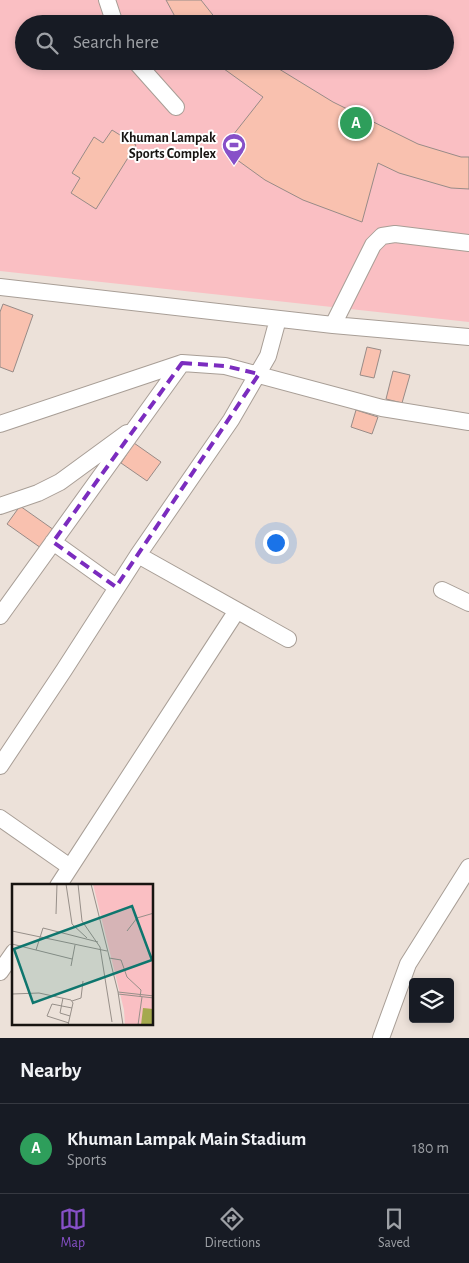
<!DOCTYPE html>
<html lang="en">
<head>
<meta charset="utf-8">
<style>
	:root { --surface:#171b24; --page:#20242c; --text:#f1f3f6; --muted:#9ea1a6; --line:#363941; --accent:#8750c8 }
	body { margin:0; font-family:"Alegreya Sans",sans-serif; background:var(--page); color:var(--text) }
	.controls { position:absolute; right:15px; bottom:15px; display:grid; overflow:hidden; border-radius:5px; box-shadow:0 2px 8px #0003 }
	.controls button { width:45px; height:45px; display:grid; place-items:center; padding:0; border:0; border-bottom:1px solid var(--line); background:var(--surface); color:var(--text); font:25px sans-serif }
	.you { position:absolute; left:275px; top:542px; width:18px; height:18px; margin:-12px; border:4px solid #fff; border-radius:50%; background:#1a73e8; box-shadow:0 0 0 8px #1a73e833 }
	.badge { display:grid; place-items:center; width:32px; height:32px; border-radius:50%; background:var(--accent); color:#fff; font-size:16px; font-weight:700 }
	.pin { position:absolute; translate:-50% -50%; border:2px solid #fff; box-shadow:0 1px 5px #0006 }
	.list { margin:0; padding:0; list-style:none }
	h2 { display:flex; justify-content:space-between; align-items:center; height:65px; margin:0; padding:0 20px; font-size:21px }
	h2 small { font-size:16px; font-weight:400; color:var(--muted) }
	.list li { display:grid; grid-template-columns:32px 1fr auto; gap:15px; align-items:center; box-sizing:border-box; height:90px; padding:0 20px; border-top:1px solid var(--line) }
	.list b { display:block; font-size:19px; white-space:nowrap }
	.list p { margin:0; font-size:16px; white-space:nowrap; color:var(--muted) }
	.list em { font-size:16px; font-style:normal; color:var(--muted) }
	.icon { flex:none; width:28px; height:28px; fill:none; stroke:currentColor; stroke-width:2; stroke-linecap:round; stroke-linejoin:round }
	.map { position:relative; flex:none; width:469px; height:1038px; overflow:hidden }
	.search { position:absolute; background:var(--surface); box-shadow:0 2px 8px #0003; left:15px; right:15px; top:15px; height:55px; display:flex; align-items:center; gap:12px; box-sizing:border-box; padding:0 18px; border-radius:28px; color:var(--muted); font-size:19px }
	.sheet { height:155px; background:var(--surface) }
	nav { display:flex; justify-content:space-around; align-items:center; box-sizing:border-box; height:70px; border-top:1px solid var(--line); background:var(--surface); font-size:14px; color:var(--muted) }
	nav a { display:grid; justify-items:center; gap:2px }
	nav .on { color:var(--accent) }
	.map>svg:first-child { display:block }
	.green { fill:#fabfc3; fill-rule:evenodd }
	.building { fill:#f9c1af; stroke:#988b87 }
	.lines { fill:none; stroke-linecap:round; stroke-linejoin:round }
	.minor-casing { stroke:#a89e96; stroke-width:18 }
	.minor { stroke:#fff; stroke-width:16 }
	.marked { fill:none; stroke:#7b2cbf; stroke-width:4; stroke-dasharray:10 6; stroke-linejoin:round }
	.labels { text-anchor:middle; stroke-width:4; stroke-linejoin:round; paint-order:stroke }
	.poi-label { font-size:14px; font-weight:bold; fill:#171411; stroke:#fff; text-anchor:end }
	.inset-road { fill:none; stroke:#978f89; stroke-width:1 }
	.view { fill:#0f766e; fill-opacity:0.15; stroke:#0f766e; stroke-width:2.5 }
	.inset-edge { fill:none; stroke:#171411; stroke-width:2.5 }
</style>
</head>
<body>
<div class="map">
<svg width="469" height="1038" viewBox="0 0 469 1038">
	<rect width="100%" height="100%" fill="#ece1d9"/>
	<!-- green -->
	<path class="green" d="M0,0H469V322L0,271ZM24,24H445V61H24Z"/>
	<!-- building -->
	<path class="building" d="M166,0H201L220,24H179Z
		M213,61H266L333,102L418,144L461,157H469V189L451,188L399,173L378,163L362,222L303,200L265,180L222,149L263,97Z
		M112,130L136,145L96,209L71,193L80,178L72,173L94,137L103,143Z
		M3,304L33,315L13,372L0,367V312Z
		M367,347L381,350L374,378L360,375Z
		M393,371L410,375L402,403L386,399Z
		M356,410L378,417L372,434L351,427Z
		M134,443L161,462L147,481L121,463Z
		M20,506L54,530L41,548L7,524Z"/>
	<g class="lines">
		<!-- minor casing -->
		<g class="minor-casing">
			<path id="minor" d="M107,0L115,24
				M135,61L176,107
				M0,287L333,325L469,337
				M333,325L373,245L382,236L395,234L469,243
				M0,424L182,363L225,366L382,408L469,422
				M0,506L38,493L60,482L127,433
				M53,542L116,587
				M138,555L288,639
				M442,590L469,603
				M0,616L182,363
				M0,766L64,670L138,555L231,420L268,356L278,319
				M0,818L70,867
				M58,886L236,612
				M0,972L14,952
				M381,1038L408,964L469,867"/>
		</g>
		<!-- minor -->
		<use href="#minor" class="minor"/>
	</g>
	<!-- marked area -->
	<path class="marked" d="M182,363L225,366L259,374L116,587L53,542Z"/>
	<!-- icons -->
	<defs>
		<g id="stadium-pin" transform="scale(1.25)"><path d="M0 17L-7.5 6A9.5 9.5 0 1 1 7.5 6Z" fill="#8750c8" stroke="#fff"/><path d="M0-5a6.5 5 0 1 0 0 10a6.5 5 0 1 0 0-10ZM-3.5-1.8h7v3.6h-7Z" fill="#fff"/></g>
	</defs>
	<g fill-rule="evenodd">
		<use href="#stadium-pin" x="234" y="145"/>
	</g>
	<g class="labels">
		<!-- poi labels -->
		<g class="poi-label">
			<text x="216" y="142">Khuman Lampak<tspan x="216" dy="16">Sports Complex</tspan></text>
		</g>
	</g>
	<!-- overview -->
	<g transform="translate(12 884)">
		<rect width="141" height="141" fill="#ece1d9"/>
		<path d="M81,0H141V141H113L112,126Z" fill="#fabfc3"/>
		<path d="M131,124L141,125V141H129Z" fill="#a5a94e"/>
		<path class="inset-road" d="M54,0L60,40L75,54M66,0L70,37L88,63L100,138M79,0L106,108L111,141M44,30L45,0M0,47L95,67M115,47L125,34L142,29M0,60L60,75M24,66L31,44L86,58M97,74L109,76L115,93L129,106L128,113M59,82L63,61M106,108L142,112M0,110L27,109L59,116L61,119L56,141M106,110L142,114M51,114L48,129L58,132M60,117L69,114L71,97M57,139L35,132L40,120L60,124M126,141L130,113"/>
		<path class="view" d="M120,22L140,76L21,119L2,65Z"/>
		<rect width="141" height="141" class="inset-edge"/>
	</g>
</svg>
<div class="controls">
<button><svg class="icon" aria-label="layers" viewBox="0 0 24 24"><path d="M12 4l9 5-9 5-9-5zM3 14l9 5 9-5"/></svg></button>
</div>
<div class="you"></div>
<div class="pin badge" style="left:356px;top:123px;background:#2e9e5b">A</div>
<div class="search"><svg class="icon" aria-label="search" viewBox="0 0 24 24"><circle cx="10" cy="10" r="6"/><path d="M15 15l6 6"/></svg>Search here</div>
</div>
<section class="sheet">
<h2>Nearby<small></small></h2>
<ul class="list">
<li><span class="badge" style="background:#2e9e5b">A</span><div><b>Khuman Lampak Main Stadium</b><p>Sports</p></div><em>180 m</em></li>
</ul>
</section>
<nav>
<a class="on"><svg class="icon" aria-label="map" viewBox="0 0 24 24"><path d="M3 6l6-2 6 2 6-2v14l-6 2-6-2-6 2zM9 4v14M15 6v14"/></svg>Map</a>
<a><svg class="icon" aria-label="directions" viewBox="0 0 24 24"><path d="M12 3l9 9-9 9-9-9zM9 14v-3h6M13 9l2 2-2 2"/></svg>Directions</a>
<a><svg class="icon" aria-label="saved" viewBox="0 0 24 24"><path d="M7 4h10v16l-5-4-5 4z"/></svg>Saved</a>
</nav>
</body>
</html>
